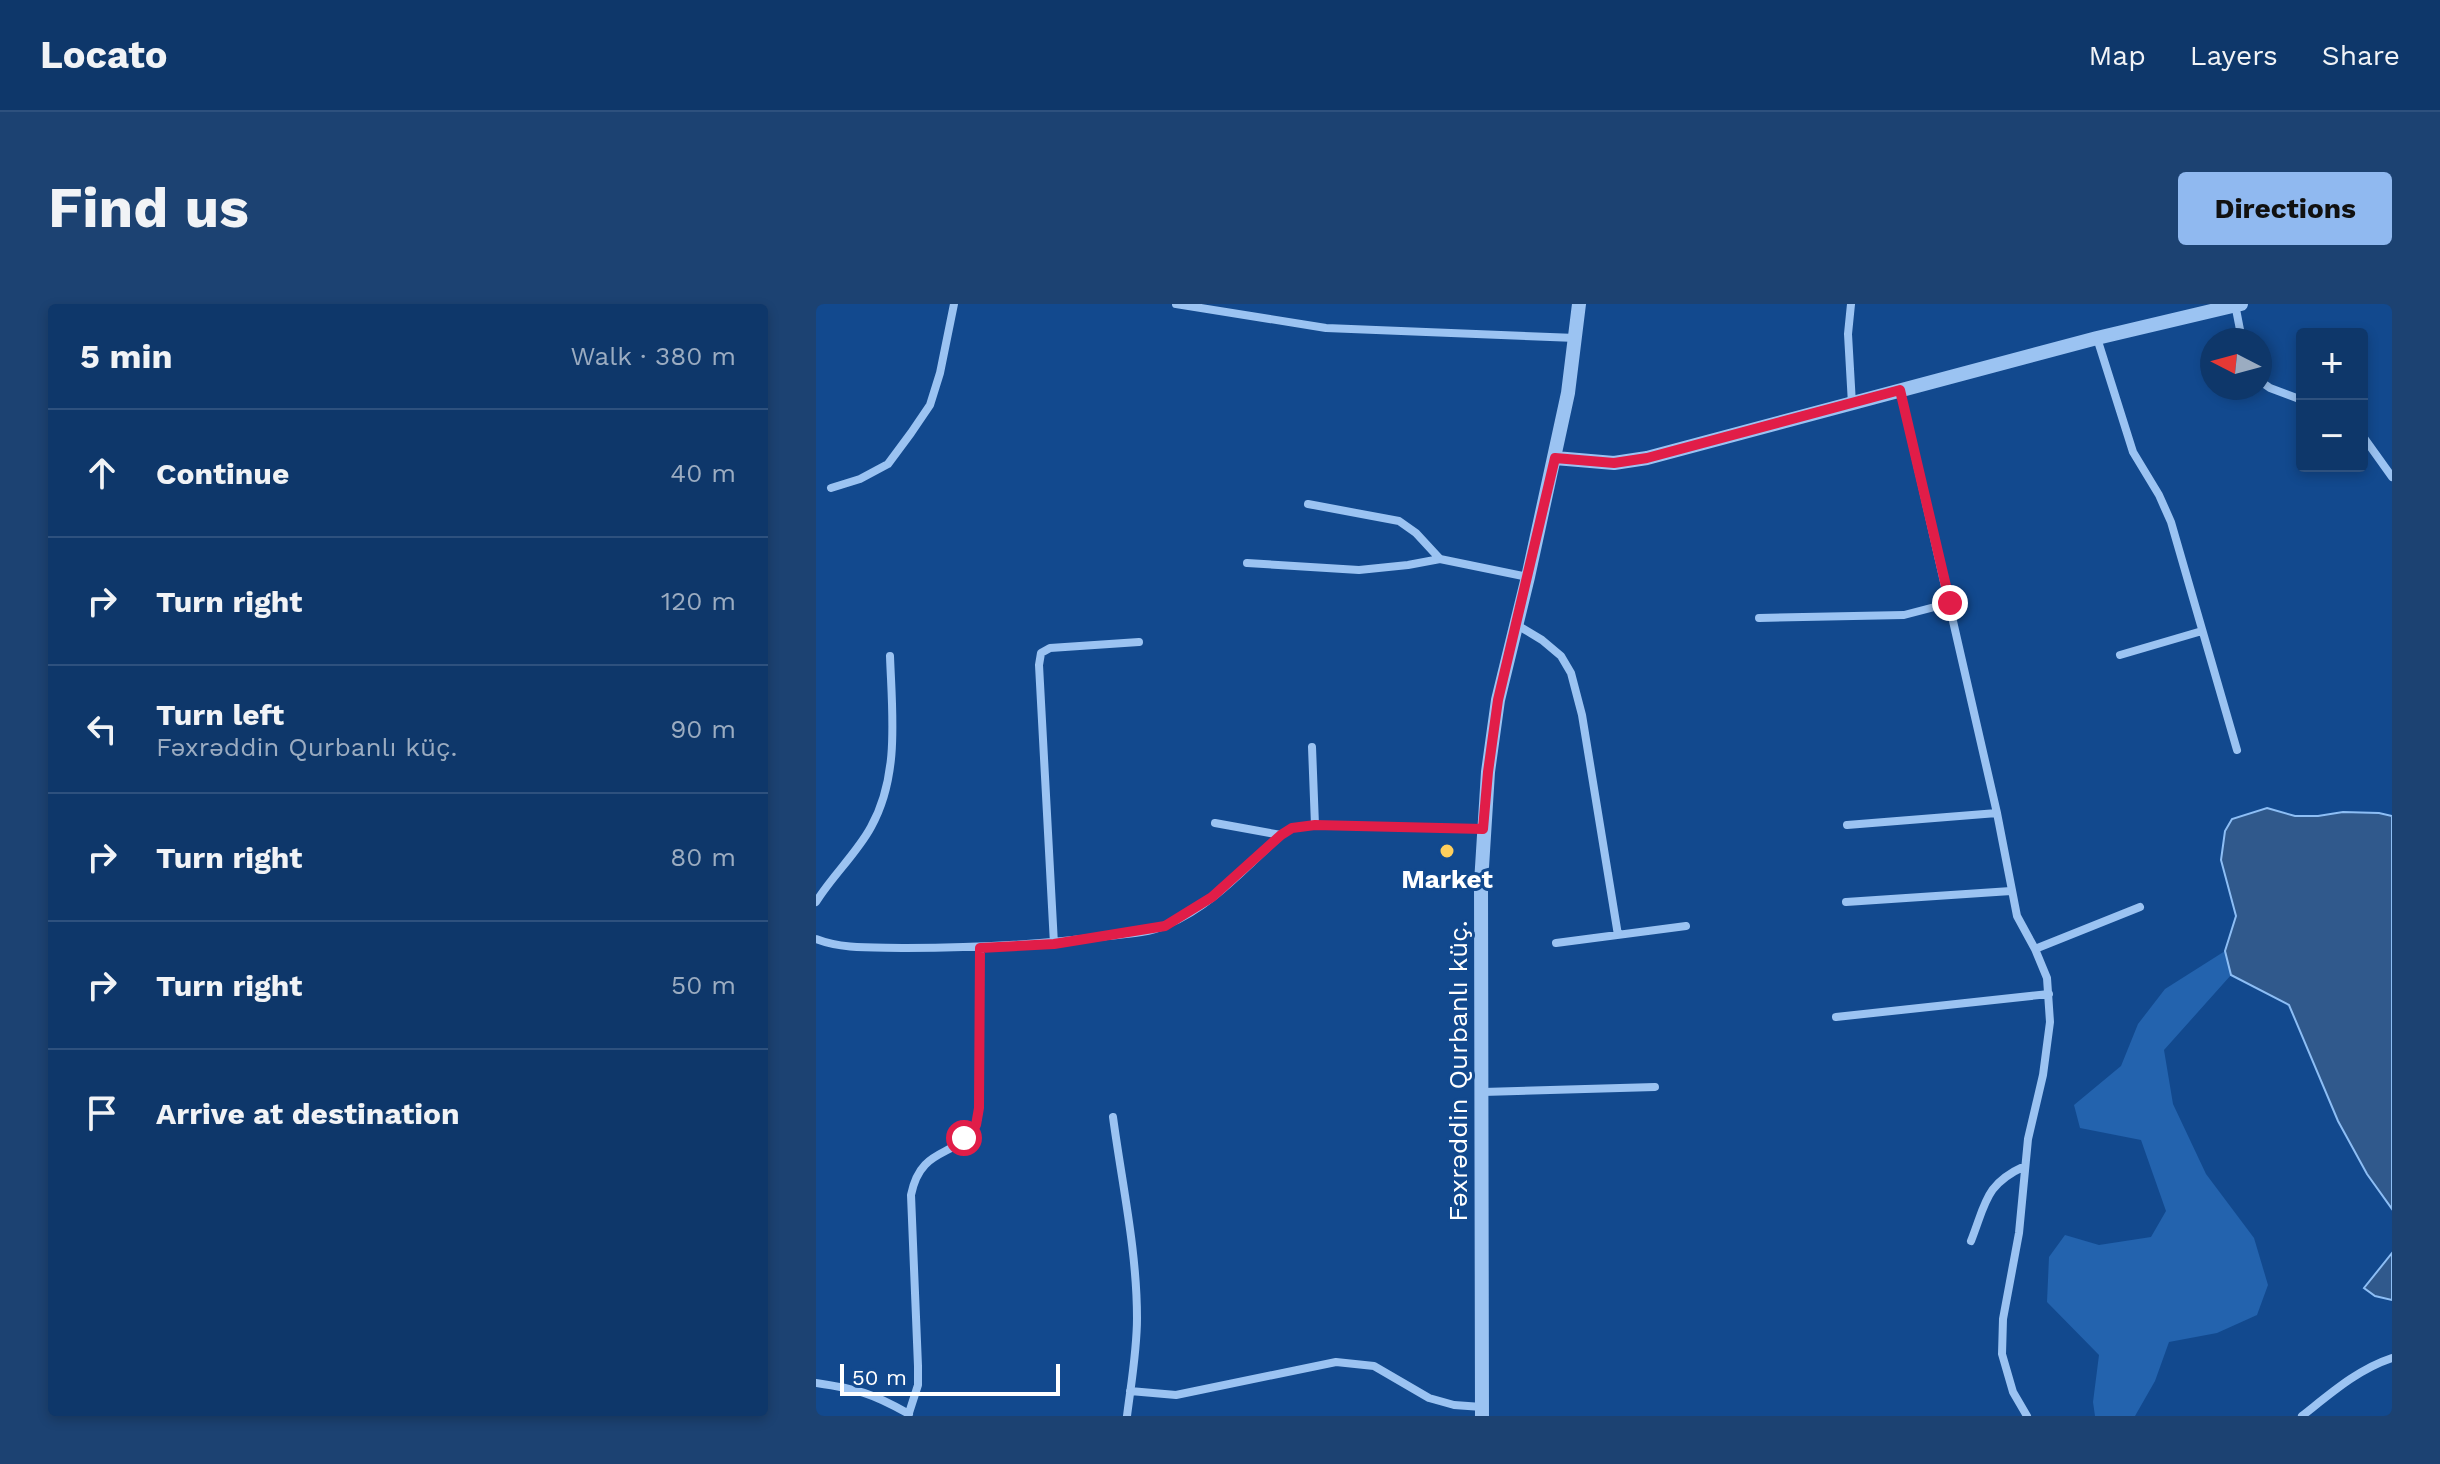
<!DOCTYPE html>
<html lang="en">
<head>
<meta charset="utf-8">
<style>
	:root { --surface:#0e376a; --page:#1c4272; --text:#f1f3f6; --muted:#9bacc1; --line:#2e517e; --accent:#90b9f0 }
	body { margin:0; font-family:"Work Sans",sans-serif; background:var(--page); color:var(--text) }
	.controls { position:absolute; right:24px; top:24px; display:grid; overflow:hidden; border-radius:8px; box-shadow:0 4px 12px #0003 }
	.controls button { width:72px; height:72px; display:grid; place-items:center; padding:0; border:0; border-bottom:2px solid var(--line); background:var(--surface); color:var(--text); font:40px sans-serif }
	.compass { position:absolute; left:1384px; top:24px; width:72px; height:72px; border-radius:50%; background:var(--surface); box-shadow:0 4px 12px #0003; rotate:276deg }
	.scale { position:absolute; left:24px; bottom:20px; width:220px; box-sizing:border-box; padding-left:8px; border:4px solid #fff; border-top:0; font-size:22px; line-height:28px; white-space:nowrap; color:#fff; -webkit-text-stroke:6px #12498e; paint-order:stroke }
	.stop { position:absolute; width:24px; height:24px; margin:-18px; border:6px solid #e11d48; border-radius:50%; background:#fff }
	.stop.end { background:#e11d48; border-color:#fff; box-shadow:0 2px 8px #0008 }
	.list { margin:0; padding:0; list-style:none }
	h2 { display:flex; justify-content:space-between; align-items:center; height:104px; margin:0; padding:0 32px; font-size:34px }
	h2 small { font-size:26px; font-weight:400; color:var(--muted) }
	.list li { display:grid; grid-template-columns:52px 1fr auto; gap:24px; align-items:center; box-sizing:border-box; height:128px; padding:0 32px; border-top:2px solid var(--line) }
	.list b { display:block; font-size:30px; white-space:nowrap }
	.list p { margin:0; font-size:26px; white-space:nowrap; color:var(--muted) }
	.list em { font-size:26px; font-style:normal; color:var(--muted) }
	.icon { flex:none; width:44px; height:44px; fill:none; stroke:currentColor; stroke-width:2; stroke-linecap:round; stroke-linejoin:round }
	.map { position:relative; flex:none; width:1576px; height:1112px; overflow:hidden; border-radius:8px }
	header { display:flex; align-items:center; gap:48px; box-sizing:border-box; height:112px; padding:0 40px; background:var(--surface); border-bottom:2px solid var(--line) }
	header strong { font-size:38px }
	nav { display:flex; gap:44px; margin-inline-start:auto; font-size:28px }
	.intro { display:flex; align-items:center; justify-content:space-between; box-sizing:border-box; height:192px; padding:0 48px }
	h1 { margin:0; font-size:56px }
	.button { padding:20px 36px; border-radius:8px; background:var(--accent); color:#111; font-size:28px; font-weight:700 }
	main { display:flex; gap:48px; padding:0 48px }
	aside { flex:1; background:var(--surface); border-radius:8px; box-shadow:0 4px 12px #0003 }
	.map>svg:first-child { display:block }
	.green { fill:#2363ae }
	.water { fill:#30598c; stroke:#8dbef5; stroke-width:2 }
	.lines { fill:none; stroke-linecap:round; stroke-linejoin:round }
	.minor { stroke:#9bc3f2; stroke-width:8 }
	.tertiary { stroke:#9bc3f2; stroke-width:14 }
	.route { stroke:#e11d48; stroke-width:10 }
	.poi-dot { fill:#ffcf5c; stroke:#12498e; stroke-width:3 }
	.labels { text-anchor:middle; stroke-width:6; stroke-linejoin:round; paint-order:stroke }
	.poi-label { font-size:26px; font-weight:bold; fill:#fff; stroke:#12498e }
	.street-label { font-size:26px; fill:#fff; stroke:#12498e }
</style>
</head>
<body>
<header>
<strong>Locato</strong>
<nav><a>Map</a><a>Layers</a><a>Share</a></nav>
</header>
<div class="intro"><h1>Find us</h1><a class="button">Directions</a></div>
<main>
<aside>
<h2>5 min<small>Walk · 380 m</small></h2>
<ul class="list">
<li><svg class="icon" aria-label="ahead" viewBox="0 0 24 24"><path d="M12 20V5M6 11l6-6 6 6"/></svg><div><b>Continue</b></div><em>40 m</em></li>
<li><svg class="icon" aria-label="right" viewBox="0 0 24 24"><path d="M7 20v-9h11M14 6l5 5-5 5"/></svg><div><b>Turn right</b></div><em>120 m</em></li>
<li><svg class="icon" aria-label="left" viewBox="0 0 24 24"><path d="M17 20v-9H6M10 6l-5 5 5 5"/></svg><div><b>Turn left</b><p>Fəxrəddin Qurbanlı küç.</p></div><em>90 m</em></li>
<li><svg class="icon" aria-label="right" viewBox="0 0 24 24"><path d="M7 20v-9h11M14 6l5 5-5 5"/></svg><div><b>Turn right</b></div><em>80 m</em></li>
<li><svg class="icon" aria-label="right" viewBox="0 0 24 24"><path d="M7 20v-9h11M14 6l5 5-5 5"/></svg><div><b>Turn right</b></div><em>50 m</em></li>
<li><svg class="icon" aria-label="arrive" viewBox="0 0 24 24"><path d="M6 21V4h12l-3 4 3 4H6"/></svg><div><b>Arrive at destination</b></div></li>
</ul>
</aside>
<div class="map">
<svg width="1576" height="1112" viewBox="0 0 1576 1112">
	<rect width="100%" height="100%" fill="#12498e"/>
	<!-- green -->
	<path class="green" d="M1409,647L1415,671L1348,746L1357,800L1390,870L1438,934L1452,981L1441,1011L1401,1029L1353,1038L1339,1077L1319,1112H1279L1277,1098L1283,1051L1231,998L1233,953L1249,931L1283,941L1335,933L1350,907L1325,836L1264,824L1258,801L1305,762L1322,720L1349,685Z"/>
	<!-- water -->
	<path class="water" d="M1451,504L1479,512H1502L1527,508L1563,509L1576,512V905L1551,870L1522,817L1473,701L1415,671L1409,647L1420,612L1405,556L1409,527L1416,515Z
		M1576,949V996L1559,992L1548,984Z"/>
	<g class="lines">
		<!-- minor -->
		<path class="minor" d="M360,0L510,24L760,34
			M1035,0L1032,30L1036,100
			M1419,0L1426,36
			M1281,34L1317,148L1343,191L1355,218L1421,446
			M1444,77L1454,84L1486,96
			M1084,86L1181,509L1201,612L1219,645L1231,674L1234,718L1227,771L1212,835L1203,929L1187,1015L1186,1050L1197,1088L1211,1112
			M1546,131L1576,173
			M15,184L44,175L72,160L95,129L114,101L124,69L138,0
			M492,200L583,217L600,229L624,255
			M431,259L543,266L592,261L624,255L712,273
			M943,314L1088,311L1134,299
			M701,321L726,336L745,352L755,369L766,411L802,631
			M1304,351L1386,327
			M496,443L499,521
			M399,519L465,531
			M1031,521L1181,509
			M0,598C16,572 41,549 55,523C84,471 76,409 74,352
			M1030,598L1195,587
			M0,635C28,646 60,643 90,644C158,644 223,641 291,632C310,630 332,629 350,621C395,603 430,563 465,531L476,524L499,521L667,525
			M740,639L870,622
			M238,640L223,361L225,349L234,344L323,338
			M1219,645L1324,603
			M1020,713L1233,690
			M667,788L839,783
			M297,813C306,880 321,947 321,1014C321,1047 315,1080 311,1112
			M1155,937C1170,899 1169,880 1209,862
			M0,1079C41,1085 56,1089 93,1110
			M314,1087L360,1091L520,1058L558,1062L613,1094L638,1101L666,1103
			M92,1112L102,1081V1062L95,891C105,841 139,855 159,823C162,818 162,810 163,804L164,644
			M1486,1112C1514,1090 1542,1065 1576,1054"/>
		<!-- tertiary -->
		<path class="tertiary" d="M739,154L798,159L831,154L1281,34L1425,0
			M666,1112L665,579L672,468L682,396L712,273L752,89L763,0"/>
	</g>
	<g class="lines">
		<!-- route -->
		<path class="route" d="M148,834L160,821L163,804L164,644L238,640L349,622L396,593L465,531L476,524L499,521L667,525L672,468L682,396L739,154L798,159L831,154L1084,86L1134,299"/>
	</g>
	<!-- markers -->
	<circle class="poi-dot" cx="631" cy="547" r="8"/>
	<g class="labels">
		<!-- poi labels -->
		<g class="poi-label">
			<text x="631" y="584">Market</text>
		</g>
		<!-- street labels -->
		<g class="street-label">
			<text transform="translate(642 767) rotate(-90)" y="9">Fəxrəddin Qurbanlı küç.</text>
		</g>
	</g>
</svg>
<div class="controls">
<button>+</button>
<button>−</button>
</div>
<svg class="compass" viewBox="-18 -18 36 36"><path d="M0-13l5 13h-10z" fill="#e53935"/><path d="M0 13l5-13h-10z" fill="#9bacc1"/></svg>
<div class="scale">50 m</div>
<div class="stop" style="left:148px;top:834px"></div>
<div class="stop end" style="left:1134px;top:299px"></div>
</div>
</main>
</body>
</html>
